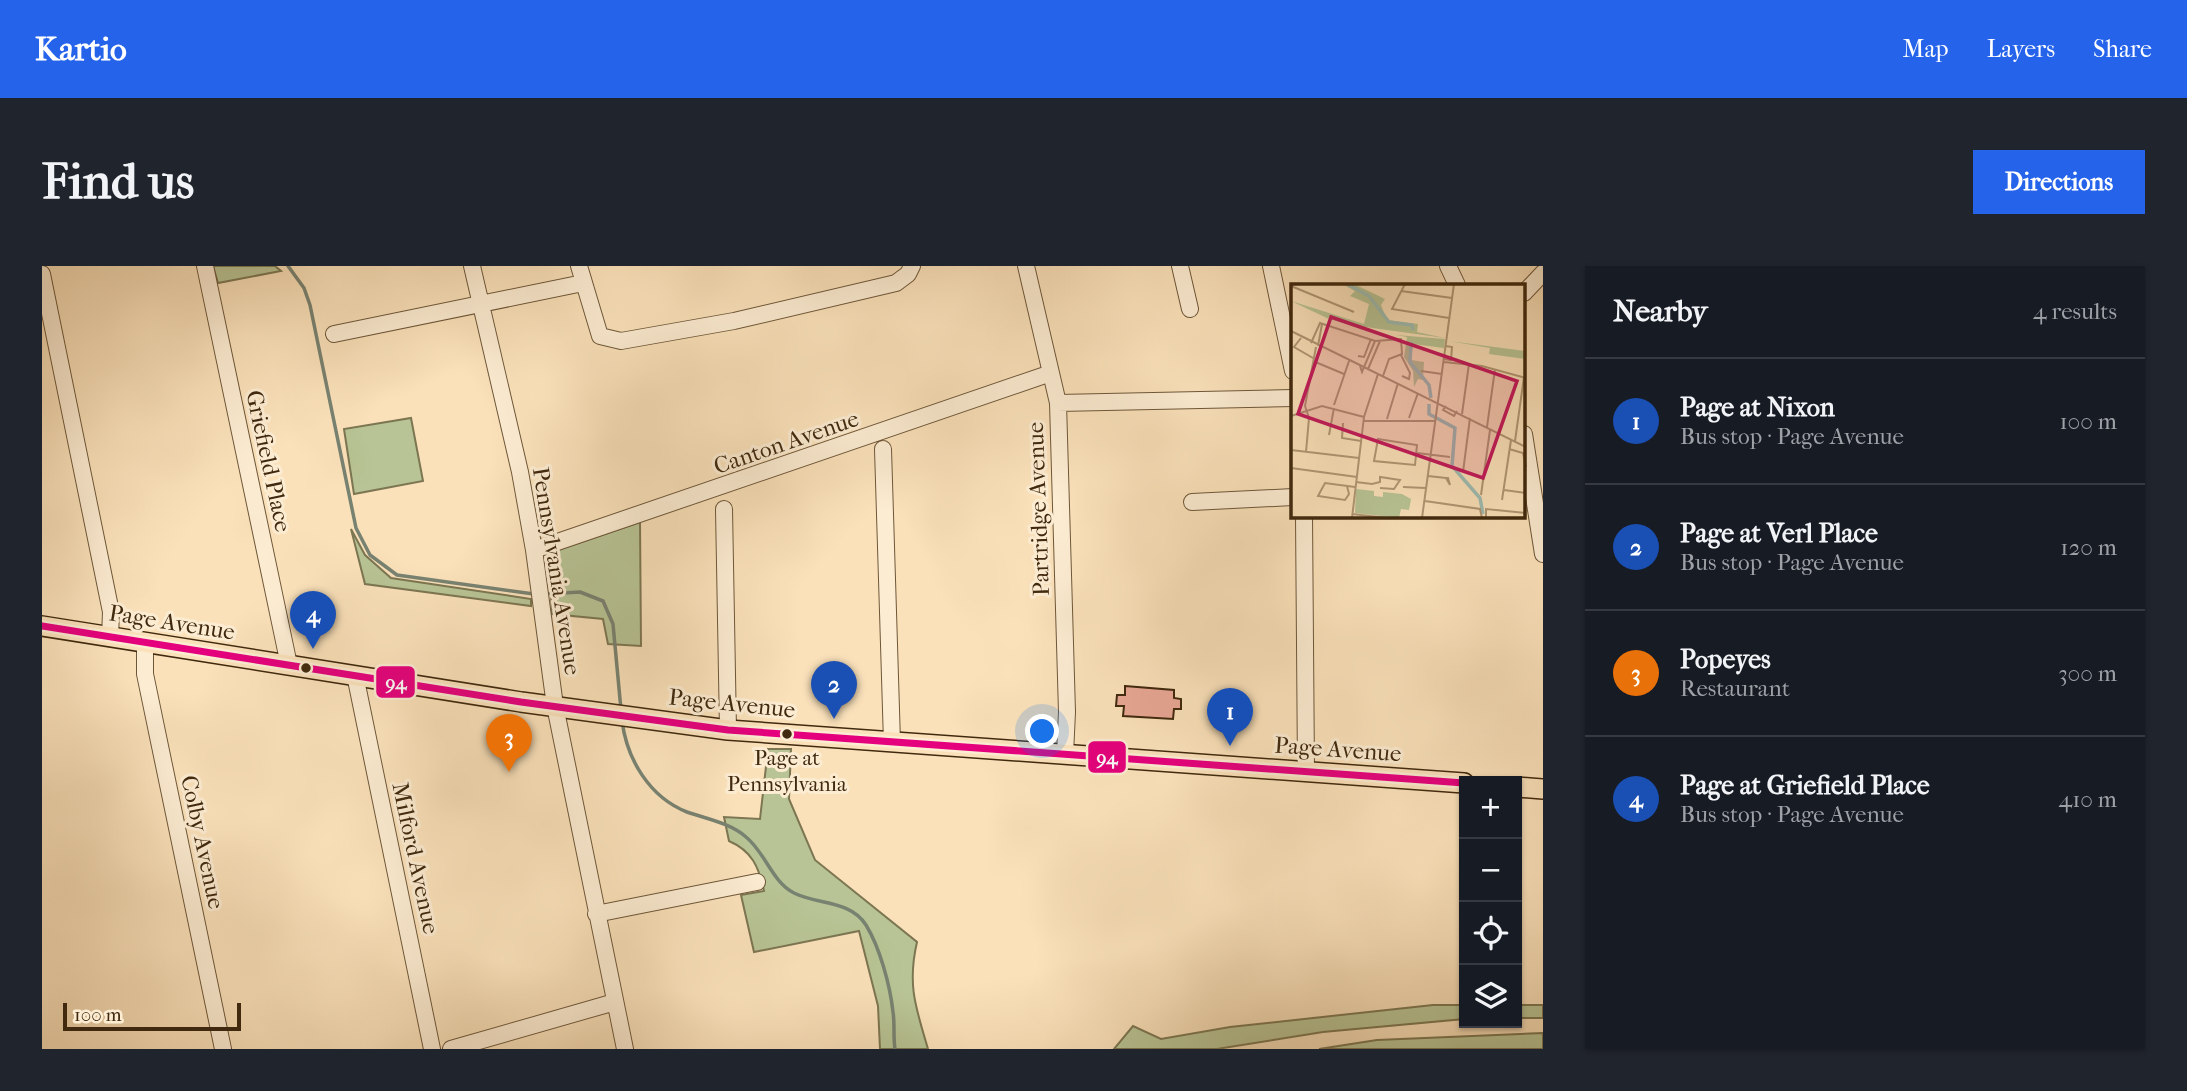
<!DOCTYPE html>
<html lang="en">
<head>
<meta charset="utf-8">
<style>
	:root { --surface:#171b24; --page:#20242c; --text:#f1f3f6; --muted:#9ea1a6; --line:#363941; --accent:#2563eb }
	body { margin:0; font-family:"IM FELL French Canon",serif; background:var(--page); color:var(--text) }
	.controls { position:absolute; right:21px; bottom:21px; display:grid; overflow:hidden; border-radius:0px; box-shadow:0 2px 5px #0004 }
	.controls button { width:63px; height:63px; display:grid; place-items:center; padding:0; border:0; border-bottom:2px solid var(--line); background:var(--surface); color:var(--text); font:35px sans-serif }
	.scale { position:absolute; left:21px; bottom:18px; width:178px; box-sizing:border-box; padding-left:7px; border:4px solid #40290e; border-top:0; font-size:19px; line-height:24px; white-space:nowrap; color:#40290e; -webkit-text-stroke:5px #fcecd2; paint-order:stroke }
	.you { position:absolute; left:1001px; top:466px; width:24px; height:24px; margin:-18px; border:5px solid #fff; border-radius:50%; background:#1a73e8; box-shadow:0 0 0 10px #1a73e833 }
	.badge { display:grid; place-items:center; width:46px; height:46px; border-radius:50%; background:var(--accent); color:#fff; font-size:23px; font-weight:700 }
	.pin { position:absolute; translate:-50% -58px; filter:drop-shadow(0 2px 4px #0008) }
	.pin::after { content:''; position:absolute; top:37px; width:24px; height:21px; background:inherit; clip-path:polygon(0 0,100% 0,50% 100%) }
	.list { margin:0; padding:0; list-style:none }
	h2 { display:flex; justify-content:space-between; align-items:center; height:91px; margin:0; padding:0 28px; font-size:30px }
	h2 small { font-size:23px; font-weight:400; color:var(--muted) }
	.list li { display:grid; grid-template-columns:46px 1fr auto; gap:21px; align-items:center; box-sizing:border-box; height:126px; padding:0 28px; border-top:2px solid var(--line) }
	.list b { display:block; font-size:26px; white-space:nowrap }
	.list p { margin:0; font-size:23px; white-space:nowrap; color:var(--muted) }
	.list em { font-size:23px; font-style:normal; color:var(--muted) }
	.icon { flex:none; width:38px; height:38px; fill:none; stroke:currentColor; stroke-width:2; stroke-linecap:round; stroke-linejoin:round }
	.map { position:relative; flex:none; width:1501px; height:783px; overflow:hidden; border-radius:0px }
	header { display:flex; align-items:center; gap:42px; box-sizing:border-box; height:98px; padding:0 35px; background:var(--accent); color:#fff }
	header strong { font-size:33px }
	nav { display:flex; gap:38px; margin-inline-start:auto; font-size:24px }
	.intro { display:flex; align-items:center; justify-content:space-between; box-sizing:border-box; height:168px; padding:0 42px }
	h1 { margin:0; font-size:49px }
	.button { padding:18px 32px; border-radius:0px; background:var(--accent); color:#fff; font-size:24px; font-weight:700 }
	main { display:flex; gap:42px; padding:0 42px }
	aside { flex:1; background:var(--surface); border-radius:0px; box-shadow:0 2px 5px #0004 }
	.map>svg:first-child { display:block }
	.green { fill:#b8c495; stroke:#7c7652; stroke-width:2 }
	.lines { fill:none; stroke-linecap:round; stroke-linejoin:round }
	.stream { stroke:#788271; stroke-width:3.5 }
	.building { fill:#e8a795; stroke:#40290e; stroke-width:2 }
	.minor-casing { stroke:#6e5739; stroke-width:18 }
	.major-casing { stroke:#40290e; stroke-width:22 }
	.minor { stroke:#fcecd2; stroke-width:16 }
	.major { stroke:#fae1ba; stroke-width:19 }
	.bus-1-casing { stroke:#fcecd2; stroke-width:12 }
	.bus-1 { stroke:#e5007d; stroke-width:7 }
	.bus-dot { fill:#40290e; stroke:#fcecd2; stroke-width:2.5 }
	.labels { text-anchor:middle; stroke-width:6; stroke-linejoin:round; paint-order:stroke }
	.bus-label { font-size:21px; fill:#40290e; stroke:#fcecd2 }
	.street-label { font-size:23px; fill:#40290e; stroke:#fcecd2 }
	.inset-river { fill:none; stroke:#9ebdb3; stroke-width:3.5 }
	.inset-road { fill:none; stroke:#b09775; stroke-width:2 }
	.view { fill:#c2185b; fill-opacity:0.15; stroke:#c2185b; stroke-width:3.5 }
	.inset-edge { fill:none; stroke:#40290e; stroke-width:3.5 }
	.line-badge { stroke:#fcecd2; stroke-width:2.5 }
	.badge-label { font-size:19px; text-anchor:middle; font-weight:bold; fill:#fff }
</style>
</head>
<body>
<header>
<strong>Kartio</strong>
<nav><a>Map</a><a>Layers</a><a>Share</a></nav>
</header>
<div class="intro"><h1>Find us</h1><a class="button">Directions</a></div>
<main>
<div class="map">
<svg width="1501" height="783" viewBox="0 0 1501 783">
	<rect width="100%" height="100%" fill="#fae1ba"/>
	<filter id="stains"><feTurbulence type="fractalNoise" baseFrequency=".00286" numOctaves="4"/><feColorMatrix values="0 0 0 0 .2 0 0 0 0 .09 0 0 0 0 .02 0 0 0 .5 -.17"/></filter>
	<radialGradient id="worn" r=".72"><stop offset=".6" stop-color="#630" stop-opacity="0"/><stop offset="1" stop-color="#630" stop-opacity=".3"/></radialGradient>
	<!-- green -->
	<path class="green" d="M171,0H233L239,5L176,17Z
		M369,152L381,215L312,228L302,163Z
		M598,256L599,380L566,378L561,353L510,348L507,291L513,285Z
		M309,263L323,289L349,312L489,333V340L323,318Z
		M726,483H749L747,533L773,594L875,676C865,719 874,742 886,783H838L836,740L817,665L712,686L699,629L722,625C717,601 710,585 687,575L682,551L718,553Z
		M1391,739H1422V753L1281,766L1175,783H1072L1091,760L1119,773L1188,761Z
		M1475,739H1501V752H1475Z
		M1501,767V783H1277L1335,774Z"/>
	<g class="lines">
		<!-- stream -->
		<path class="stream" d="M246,0L262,22L268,39L314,262L328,289L355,309L492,328
			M504,328L538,326L561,335L571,358L579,444
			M580,455C585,493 607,531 645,546C665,553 688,557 704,571C723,586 730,616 752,627C776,639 808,634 824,659C838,682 848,719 851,746C853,758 851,771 853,783"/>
	</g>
	<!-- building -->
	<path class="building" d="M1083,420L1132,424V432L1139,433V443H1132L1131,453L1081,450L1082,440H1074L1075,429H1083Z"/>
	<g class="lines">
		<!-- minor casing -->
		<g class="minor-casing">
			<path id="minor" d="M163,0L247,399
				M430,0L478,206L492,284L513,440L583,783
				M537,0L558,70L579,75L692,55L854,17L866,8L870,0
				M984,0L1016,137L1025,446L1023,488
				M1138,0L1148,43
				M1229,0L1251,105
				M1406,0L1415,19
				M0,8L69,346L68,371
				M1482,27L1501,7
				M292,68L541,17
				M1016,137L1251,132
				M1482,168L1501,288
				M841,183L850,476
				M1150,236L1251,231
				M682,243L686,464
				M1262,250L1264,505
				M492,284L1009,107
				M103,377V408L181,783
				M313,409L390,783
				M554,648L715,616
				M409,783L573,736"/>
		</g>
		<!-- major casing -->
		<g class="major-casing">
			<path id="major" d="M0,360L479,436L686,464L1422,517
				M1475,521L1501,523"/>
		</g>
		<!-- minor -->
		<use href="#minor" class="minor"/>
		<!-- major -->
		<use href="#major" class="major"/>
		<!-- bus-1 casing -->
		<g class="bus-1-casing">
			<path id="bus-1" d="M0,360L479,436L686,464L1422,517"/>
		</g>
		<!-- bus-1 -->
		<use href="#bus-1" class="bus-1"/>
	</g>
	<!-- markers -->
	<g class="bus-dot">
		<circle cx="264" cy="402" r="6"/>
		<circle cx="745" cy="468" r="6"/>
	</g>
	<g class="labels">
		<!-- bus labels -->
		<g class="bus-label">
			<text x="745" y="499">Page at<tspan x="745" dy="26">Pennsylvania</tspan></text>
		</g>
		<!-- street labels -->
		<g class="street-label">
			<text transform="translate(744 176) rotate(-19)" y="8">Canton Avenue</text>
			<text transform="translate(227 195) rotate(78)" y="8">Griefield Place</text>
			<text transform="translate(996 243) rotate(-92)" y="8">Partridge Avenue</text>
			<text transform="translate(515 305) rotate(81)" y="8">Pennsylvania Avenue</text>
			<text transform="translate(130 356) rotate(9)" y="8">Page Avenue</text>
			<text transform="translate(690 437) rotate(6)" y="8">Page Avenue</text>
			<text transform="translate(1296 483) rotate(4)" y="8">Page Avenue</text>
			<text transform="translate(161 576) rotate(78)" y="8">Colby Avenue</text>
			<text transform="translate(374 592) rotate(78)" y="8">Milford Avenue</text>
		</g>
	</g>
	<!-- overview -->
	<g transform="translate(1249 18)">
		<rect width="234" height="234" fill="#fae1ba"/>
		<path d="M51,0H63L94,15L90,21L96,36L127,40L126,48L154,54L60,41L38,35L0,17L73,40L78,20L59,12L64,7ZM105,51L154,55L153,64L122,60L120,76L133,78L132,96L127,95L123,103L122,87L113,73L116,53ZM158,57L234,67V75L198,70L199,64ZM65,205L83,207V212L92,213V208L111,210L120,215L118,226L110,225L108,234L64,229Z" fill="#b8c495"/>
		<path class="inset-river" d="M56,0L78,12L98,38L121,41L122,46M120,58L119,78L138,101L140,114M138,120V130L164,144L161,182L189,214L192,230"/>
		<path class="inset-road" d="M114,0L101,25L158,34M0,2L63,28M110,7L161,14M0,47L235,163M10,54L3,63L22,74M20,59L29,39L84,57L110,55L111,70L98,75L92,92M27,62L31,40M110,71L119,89L118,95L111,92M67,72L73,73L80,55M153,75L160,76L161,63L155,62M22,77L53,90M153,78L191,82L235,94M69,82L71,88L84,57M77,85L89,57M130,87L151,90M43,121L58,77M155,122L152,126L163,132L166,127M171,130L178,80M0,132L31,122L73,133M118,134L127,109M96,135L107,99M72,137H144M52,139L51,154L70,157M196,143L204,85M38,151L43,124M87,155L126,161L124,181L83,177ZM224,157L233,93M218,165L232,169L235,183M0,166L68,174M15,168L18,134L14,122L25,63M126,169L159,173M0,184L66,193M172,188L179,134M137,192L155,194H157L159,201L155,194M65,198L81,200L89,198V193L109,196L103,205L89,204M56,202L58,210L54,216L27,212L34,199L64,203M112,203L135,204M213,206L235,209M190,211L199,146M211,216L220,156M134,217L189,225L191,234M61,230L96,234M61,234L73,133L87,90M131,234L163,0M195,234V225L235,229"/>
		<path class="view" d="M40,33L226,97L192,194L7,130Z"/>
		<rect width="234" height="234" class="inset-edge"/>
	</g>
	<g class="line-badge">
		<rect x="333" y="399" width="41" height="34" rx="7" fill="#e5007d"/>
		<rect x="1045" y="474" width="40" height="34" rx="7" fill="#e5007d"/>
	</g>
	<g class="badge-label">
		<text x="354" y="423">94</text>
		<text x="1065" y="498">94</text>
	</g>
	<rect width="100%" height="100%" filter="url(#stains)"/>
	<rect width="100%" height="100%" fill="url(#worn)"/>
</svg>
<div class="controls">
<button>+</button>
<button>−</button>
<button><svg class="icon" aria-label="locate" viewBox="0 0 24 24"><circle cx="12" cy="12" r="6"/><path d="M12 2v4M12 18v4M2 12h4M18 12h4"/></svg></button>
<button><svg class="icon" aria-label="layers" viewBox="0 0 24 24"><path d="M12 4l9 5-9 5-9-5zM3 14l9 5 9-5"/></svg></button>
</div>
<div class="scale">100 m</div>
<div class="you"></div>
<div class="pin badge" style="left:1188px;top:480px;background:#1a4fb4">1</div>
<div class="pin badge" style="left:792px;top:453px;background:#1a4fb4">2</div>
<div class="pin badge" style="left:467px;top:506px;background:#e8710a">3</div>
<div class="pin badge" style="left:271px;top:383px;background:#1a4fb4">4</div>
</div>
<aside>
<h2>Nearby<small>4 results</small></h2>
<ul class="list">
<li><span class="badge" style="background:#1a4fb4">1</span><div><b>Page at Nixon</b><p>Bus stop · Page Avenue</p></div><em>100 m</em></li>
<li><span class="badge" style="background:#1a4fb4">2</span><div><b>Page at Verl Place</b><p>Bus stop · Page Avenue</p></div><em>120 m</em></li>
<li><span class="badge" style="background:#e8710a">3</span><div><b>Popeyes</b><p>Restaurant</p></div><em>300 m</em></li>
<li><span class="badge" style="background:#1a4fb4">4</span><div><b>Page at Griefield Place</b><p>Bus stop · Page Avenue</p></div><em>410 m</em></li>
</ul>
</aside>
</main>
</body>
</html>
